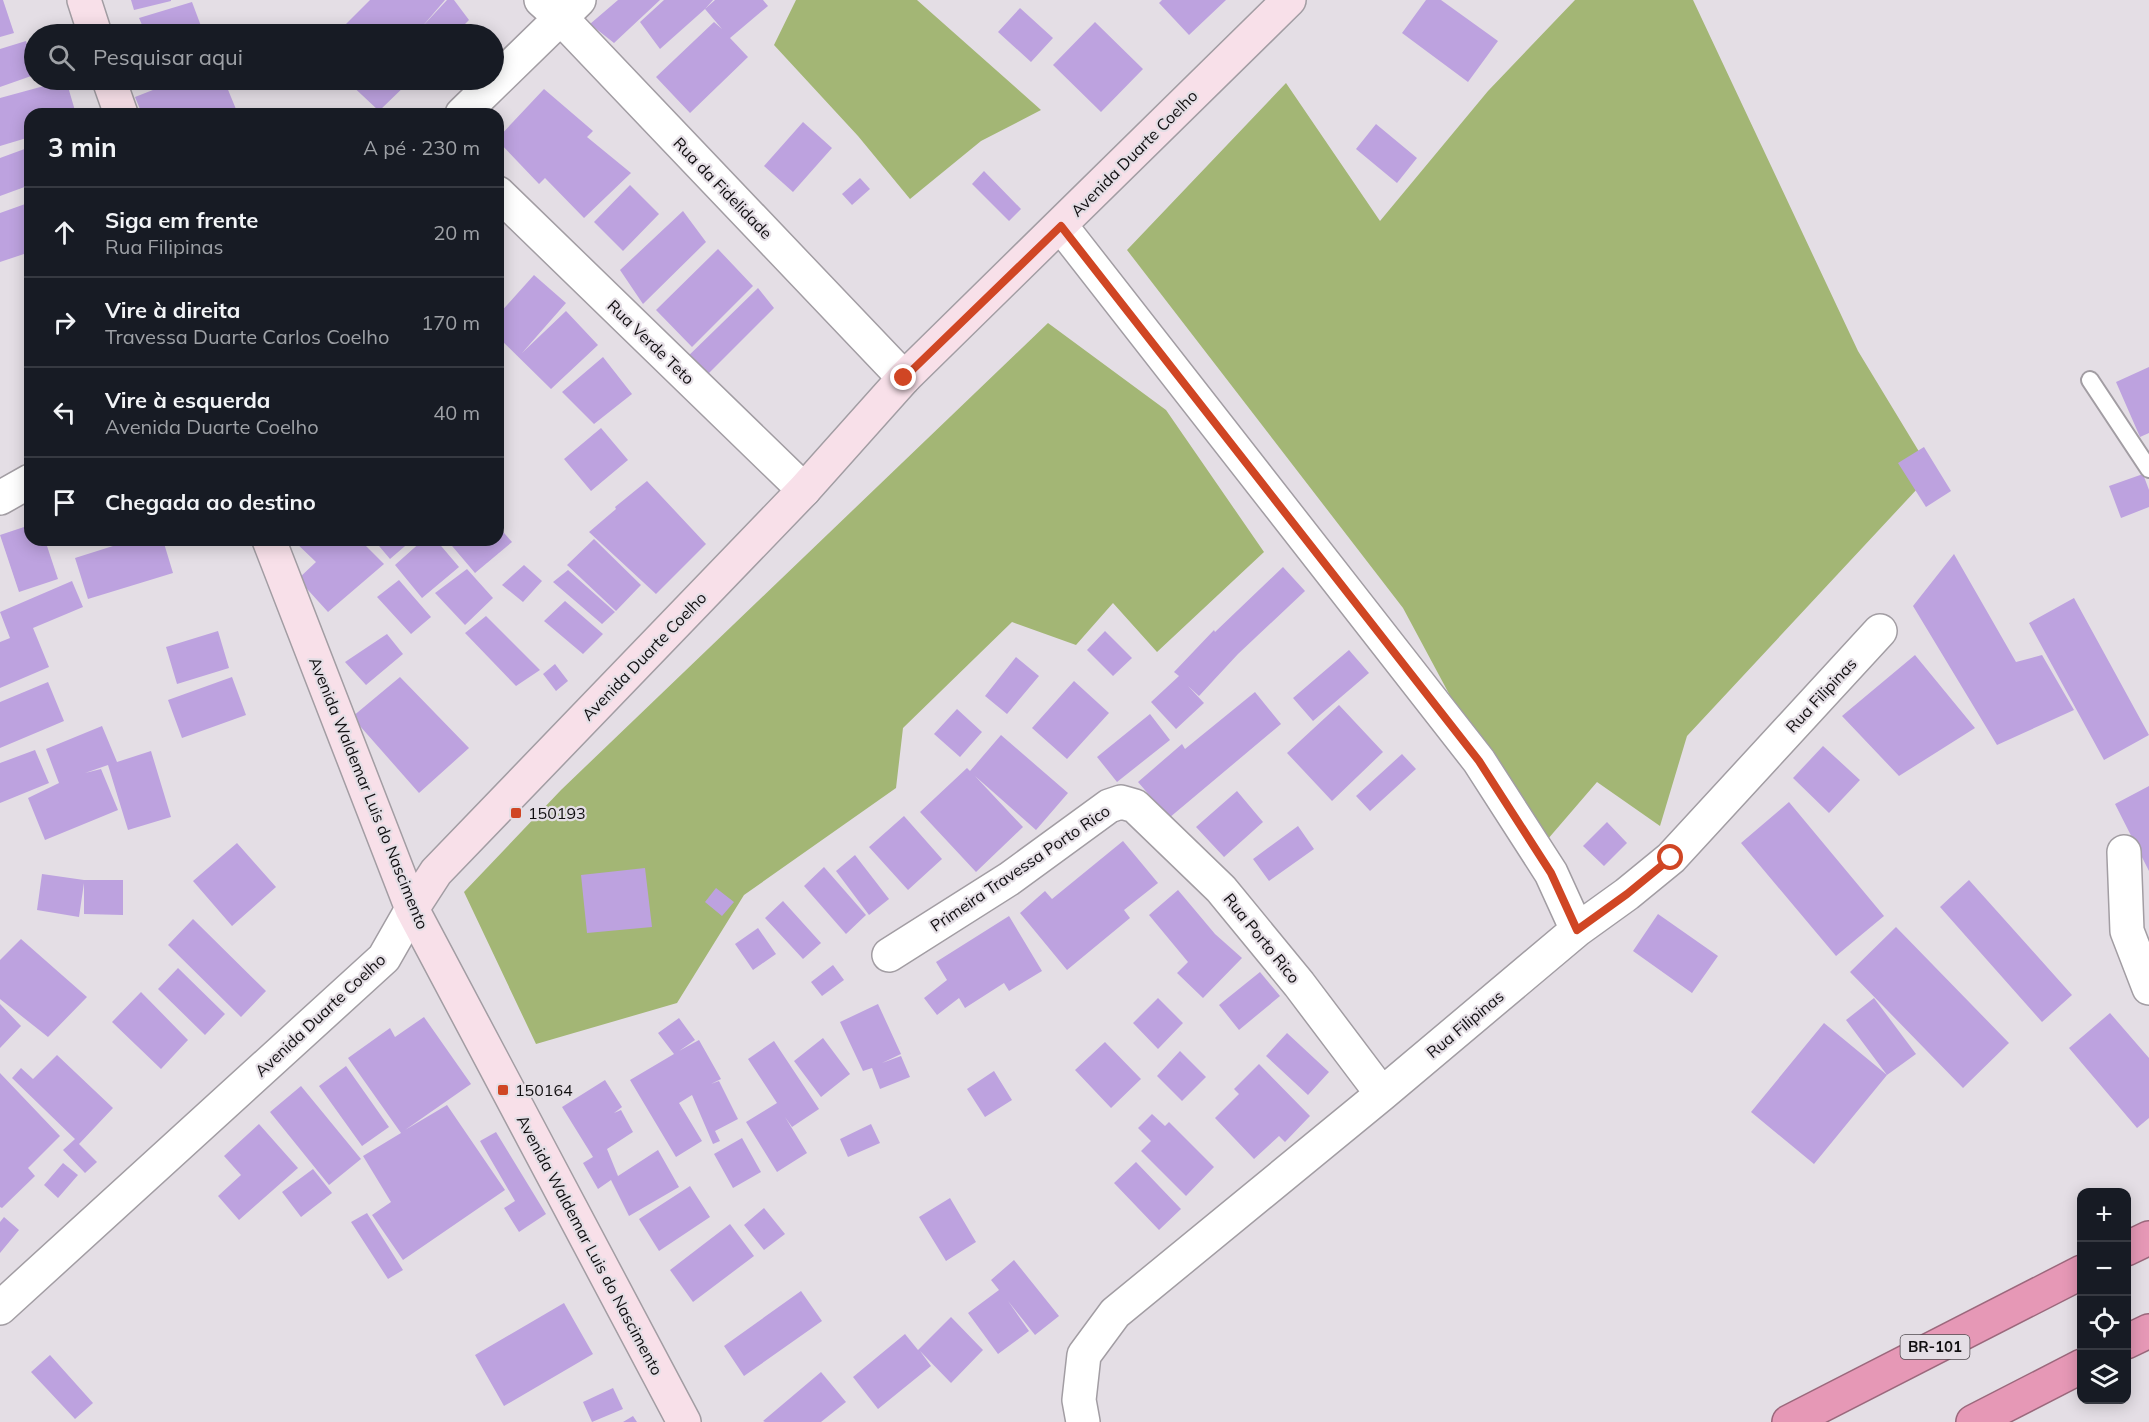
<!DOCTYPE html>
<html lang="pt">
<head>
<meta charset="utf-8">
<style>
	:root { --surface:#171b24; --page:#242831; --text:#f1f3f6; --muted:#9ea1a6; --line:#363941 }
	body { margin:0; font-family:Mulish,sans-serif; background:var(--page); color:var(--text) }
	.controls { position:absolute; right:18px; bottom:18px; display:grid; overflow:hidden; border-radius:12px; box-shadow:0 3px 15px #0003 }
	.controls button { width:54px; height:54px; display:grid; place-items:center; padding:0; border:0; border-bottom:2px solid var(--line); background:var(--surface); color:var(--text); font:30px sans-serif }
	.stop { position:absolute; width:18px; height:18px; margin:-14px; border:4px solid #d04624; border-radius:50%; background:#fff }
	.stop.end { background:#d04624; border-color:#fff; box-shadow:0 2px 6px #0008 }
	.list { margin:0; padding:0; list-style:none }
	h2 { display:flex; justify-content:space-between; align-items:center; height:78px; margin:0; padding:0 24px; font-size:26px }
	h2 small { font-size:20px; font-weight:400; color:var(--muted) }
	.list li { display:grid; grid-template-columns:39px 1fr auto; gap:18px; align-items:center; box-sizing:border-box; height:90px; padding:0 24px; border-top:2px solid var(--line) }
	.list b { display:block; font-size:22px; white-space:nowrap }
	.list p { margin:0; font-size:20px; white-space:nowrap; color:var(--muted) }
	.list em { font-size:20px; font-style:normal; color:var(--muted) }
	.icon { flex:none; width:33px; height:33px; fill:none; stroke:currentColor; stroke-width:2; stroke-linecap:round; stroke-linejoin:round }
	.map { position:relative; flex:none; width:2149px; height:1422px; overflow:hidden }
	.search { position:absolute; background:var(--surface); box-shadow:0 3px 15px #0003; left:24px; top:24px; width:480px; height:66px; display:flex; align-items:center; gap:15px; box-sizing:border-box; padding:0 21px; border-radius:33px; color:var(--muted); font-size:22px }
	.panel { position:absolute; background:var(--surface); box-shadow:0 3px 15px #0003; left:24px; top:108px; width:480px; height:438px; border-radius:18px }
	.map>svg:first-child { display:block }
	.forest { fill:#a3b675 }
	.building { fill:#bda2df }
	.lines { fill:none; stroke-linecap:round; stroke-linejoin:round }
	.lane-casing { stroke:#a29da3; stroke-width:20 }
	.street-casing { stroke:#a29da3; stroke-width:36 }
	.secondary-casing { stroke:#a29da3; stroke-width:36 }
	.highway-casing { stroke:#9b687c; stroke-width:36 }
	.lane { stroke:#fff; stroke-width:16 }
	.street { stroke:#fff; stroke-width:33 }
	.secondary { stroke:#f8e0e9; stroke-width:33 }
	.highway { stroke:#e698b6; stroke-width:33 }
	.route { stroke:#d04624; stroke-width:8 }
	.poi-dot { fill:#d04624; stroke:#e4dee5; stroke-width:2 }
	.labels { text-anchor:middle; stroke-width:4.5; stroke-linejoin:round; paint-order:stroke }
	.shield { fill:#e4dee5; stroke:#504c50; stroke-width:1.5 }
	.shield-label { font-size:15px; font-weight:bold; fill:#100e10 }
	.street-label { font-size:16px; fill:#100e10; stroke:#e4dee5 }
	.poi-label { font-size:16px; fill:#100e10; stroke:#e4dee5; text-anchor:start }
</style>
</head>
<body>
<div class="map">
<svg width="2149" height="1422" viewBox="0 0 2149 1422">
	<rect width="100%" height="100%" fill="#e4dee5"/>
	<!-- forest -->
	<path class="forest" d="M796,0H917L1041,110L981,141L910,199L858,136L774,45Z
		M1575,0H1693L1858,351L1932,473L1687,736L1660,826L1597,782L1535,854L1403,608L1127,250L1286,83L1380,221L1488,91Z
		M1048,323L1166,410L1264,552L1157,652L1113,603L1076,645L1012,622L903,728L896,788L744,895L677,1003L536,1044L464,892L561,790Z"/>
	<!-- building -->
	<path class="building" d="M0,0H3L14,33L0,37Z
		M131,0H171V1L134,10Z
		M370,0H445L421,28L447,0H454L469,20L455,34H336Z
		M618,0H660L614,43L590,24Z
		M664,0H713L705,9L660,49L640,22Z
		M715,0H763L768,6L730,38L748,57L690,113L656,77L714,22L722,29L705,9Z
		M1162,0H1226L1189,35L1159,3Z
		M1426,0H1441L1498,41L1468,82L1402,33Z
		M192,2L204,34H146L139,18Z
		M1020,8L1053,38L1031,62L998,32Z
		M1095,22L1143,69L1101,112L1053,65Z
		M26,41L34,66V75L0,87V49Z
		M66,80L76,114H30V137L0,146V98Z
		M161,80H224L238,114H165L173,111L172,109L158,114H142L135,97L163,86Z
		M346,80H411L379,111Z
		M544,89L593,131L587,137L631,173L584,218L545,178L539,184L498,141V138Z
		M803,122L832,148L793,192L764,166Z
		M1376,124L1417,158L1397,183L1356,149Z
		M30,147V185L0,196V158Z
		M984,171L1021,209L1009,221L972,184Z
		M860,178L870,189L852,205L842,194Z
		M630,185L659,214L623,251L594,222Z
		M28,203L30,209V252L0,262V213Z
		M683,211L706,242L643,304L620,270Z
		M718,249L753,286L692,347L656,310Z
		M534,275L566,303L522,353L566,311L598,345L551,389L498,337V315Z
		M758,288L774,308L700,382L680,364Z
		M603,357L632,394L594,424L562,392Z
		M2149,367V433L2140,437L2116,382Z
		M601,428L628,460L591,491L564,459Z
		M1924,447L1951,491L1926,507L1898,463Z
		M2143,474L2149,490V507L2121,518L2109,486Z
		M647,481L706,544L656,594L589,532L616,509L615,507Z
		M30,525V540H45L58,579L19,592L0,535Z
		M498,526L512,542L475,573L447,540H498Z
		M594,539L641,585L616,611L567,565Z
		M63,540H82L65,546Z
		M132,540H163L173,573L88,599L75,558Z
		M293,540H360L384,564L328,612L298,579L316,562Z
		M374,540H412L390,559Z
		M423,540H436L459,567L422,598L395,565Z
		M1954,554L2016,662L2042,655L2074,710L1997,745L1913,606Z
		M524,565L542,581L523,602L502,585Z
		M1283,567L1305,591L1238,654L1199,696L1188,686L1204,703L1176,729L1151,702L1179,676L1174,672L1214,630L1215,632Z
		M467,569L493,598L465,625L435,593Z
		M568,570L615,612L602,624L553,582Z
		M399,580L431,617L411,634L377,597Z
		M72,581L83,607L33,628L49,667L0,688V642L10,638L0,612Z
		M2074,598L2149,735L2104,760L2029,623Z
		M565,601L603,634L583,654L544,621Z
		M486,616L540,670L516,686L465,633Z
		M218,631L229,668L177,684L166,647Z
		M1105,631L1132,658L1113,676L1087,650Z
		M387,634L403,654L366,685L345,662Z
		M1349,650L1369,673L1313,721L1293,698Z
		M1915,655L1975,728L1899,776L1842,716Z
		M1016,657L1039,676L1007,714L985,696Z
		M555,664L568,681L556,691L543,674Z
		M232,677L246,715L182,738L168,700Z
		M400,677L469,748L419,793L352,717Z
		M1074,681L1109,713L1067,759L1032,728Z
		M48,682L64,721L0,748V702Z
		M1255,692L1281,724L1169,818L1138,782L1182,744L1185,749Z
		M1339,705L1383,752L1332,801L1287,753Z
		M957,709L982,732L960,757L934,734Z
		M1150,714L1170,740L1117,782L1097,757Z
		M102,726L117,762L151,751L171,817L128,830L108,765L85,773L101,769L118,810L45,840L28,798L59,783L46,749Z
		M1001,735L1068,793L1036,830L975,776L1023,827L976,872L920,812L967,768L970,771Z
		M1823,746L1860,780L1829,813L1793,778Z
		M35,750L49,783L0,803V763Z
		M1402,754L1416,769L1370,811L1356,796Z
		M2149,786V871L2115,804Z
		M1237,791L1263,822L1224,857L1196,827Z
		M1789,802L1884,916L1836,956L1741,843Z
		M904,816L942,859L908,890L869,847Z
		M1607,822L1627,843L1604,866L1583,846Z
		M1298,826L1314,849L1269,881L1253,859Z
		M1123,841L1158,883L1124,910L1130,918L1067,970L1020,913L1045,891L1052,899Z
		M237,843L276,887L232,926L193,881Z
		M855,855L889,899L869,915L836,871Z
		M824,867L866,915L846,934L804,886Z
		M645,868L652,927L587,933L581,875Z
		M42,874L84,880H123V915L84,914V883L79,917L37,910Z
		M1969,880L2072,995L2042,1022L1940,907Z
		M716,888L734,902L722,916L705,902Z
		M1178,890L1215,934L1242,958L1203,998L1177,973L1188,962L1149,915Z
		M783,901L821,943L803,959L765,918Z
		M1658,914L1718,956L1692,993L1633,951Z
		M1009,916L1042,971L1009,991L1004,983L965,1008L959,998L937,1015L924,998L947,980L936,962Z
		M193,919L266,991L241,1017L168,945Z
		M1896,927L2009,1043L1963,1088L1850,972Z
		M758,928L776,954L753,970L735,944Z
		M21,939L87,997L48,1037L0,999V960Z
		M833,965L844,980L822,996L811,982Z
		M178,968L225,1014L205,1035L158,989Z
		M1260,972L1280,996L1239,1030L1219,1005Z
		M141,992L188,1040L161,1069L112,1022Z
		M1158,998L1183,1023L1158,1049L1133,1023Z
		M1874,998L1916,1054L1887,1075L1846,1020Z
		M0,1004L21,1026L0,1048Z
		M878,1004L901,1054L882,1063L901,1056L910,1077L880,1089L872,1068L863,1071L840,1022Z
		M2110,1013L2149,1058V1118L2137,1128L2069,1048Z
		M424,1017L471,1084L405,1130L447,1105L505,1190L403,1260L372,1215L391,1202L363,1156L401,1133L348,1058L390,1028L395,1037Z
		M679,1018L695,1040L679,1051L699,1040L721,1079L711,1084L719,1081L738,1119L715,1131L720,1141L713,1144L692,1095L679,1103L702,1141L676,1157L630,1080L674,1054L658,1033Z
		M1824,1023L1887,1075L1814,1164L1751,1112Z
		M1287,1033L1329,1072L1308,1095L1266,1056Z
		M823,1038L850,1074L821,1097L794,1061Z
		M774,1041L819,1109L792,1127L785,1117L807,1153L777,1172L746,1122L777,1103L748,1059Z
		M1105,1042L1141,1079L1111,1108L1075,1070Z
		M1180,1051L1206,1077L1182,1101L1157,1076Z
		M57,1055L113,1108L79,1144L97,1162L85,1173L63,1150L75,1139L12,1078L21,1068L33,1079Z
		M1259,1064L1310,1116L1285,1142L1279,1136L1254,1159L1215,1118L1239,1094L1234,1089Z
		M346,1066L389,1127L362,1146L319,1086Z
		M994,1071L1012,1100L985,1117L967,1089Z
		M0,1073L60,1136L28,1168L35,1176L2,1208L0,1207Z
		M605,1080L622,1107L614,1113L621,1110L633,1132L607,1149L618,1176L658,1150L679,1187L629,1216L611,1180L598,1189L583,1163L593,1157L562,1107Z
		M301,1086L361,1159L329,1185L270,1112Z
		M1152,1114L1165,1126L1169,1122L1214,1167L1186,1196L1141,1151L1151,1141L1138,1128Z
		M259,1124L298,1168L239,1220L218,1196L241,1175L224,1156Z
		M871,1124L880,1143L848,1157L840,1139Z
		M496,1132L546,1214L519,1232L504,1208L515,1201L480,1141Z
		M742,1138L761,1172L733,1188L714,1154Z
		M1136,1162L1181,1209L1159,1230L1114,1183Z
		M63,1163L78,1175L58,1198L44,1185Z
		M313,1169L332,1193L301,1217L282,1192Z
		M690,1186L710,1217L659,1251L639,1219Z
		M950,1198L976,1242L946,1261L919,1217Z
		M764,1208L785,1234L764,1250L744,1225Z
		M367,1213L403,1270L388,1279L351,1222Z
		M4,1217L19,1230L0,1253V1222Z
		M730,1224L754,1256L693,1302L670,1270Z
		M1014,1260L1059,1316L1035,1335L1008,1301L1029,1331L998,1354L968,1313L999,1290L991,1280Z
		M801,1291L822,1321L744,1376L724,1346Z
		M564,1303L593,1354L504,1406L475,1355Z
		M951,1317L983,1350L951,1383L920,1351L931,1366L878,1409L853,1377L905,1334L918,1350Z
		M50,1355L93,1403L75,1419L31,1372Z
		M821,1372L846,1402L821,1422H765L763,1421Z
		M613,1388L623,1409L592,1422L583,1402Z
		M633,1416L637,1422H623Z"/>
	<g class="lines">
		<!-- lane casing -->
		<g class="lane-casing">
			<path id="lane" d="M2090,380L2149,469"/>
		</g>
		<!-- street casing -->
		<g class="street-casing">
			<path id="street" d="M541,0L561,18L904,378
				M462,114L579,0
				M498,193L804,490
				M1061,226L1479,761L1551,873L1577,930
				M0,498L30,481
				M2124,852L2127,931L2149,988
				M889,955L1009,879L1109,806L1121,802L1135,806L1221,889L1299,984L1382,1094
				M0,1308L384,958L412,909
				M1083,1422L1079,1400L1084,1355L1115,1313L1382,1094L1577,930L1627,894L1671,858L1880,631"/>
		</g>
		<!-- secondary casing -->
		<g class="secondary-casing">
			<path id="secondary" d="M84,0L95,34
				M109,80L121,114
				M269,540L412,909L684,1422
				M412,909L436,872L804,490L904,378L1289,0"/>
		</g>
		<!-- highway casing -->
		<g class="highway-casing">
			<path id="highway" d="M2126,1249L2149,1238
				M2126,1342L2149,1331
				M1789,1422L2082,1272
				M1973,1422L2082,1366"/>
		</g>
		<!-- lane -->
		<use href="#lane" class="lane"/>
		<!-- street -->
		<use href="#street" class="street"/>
		<!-- secondary -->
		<use href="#secondary" class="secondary"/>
		<!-- highway -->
		<use href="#highway" class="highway"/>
	</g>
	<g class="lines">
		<!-- route -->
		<path class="route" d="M904,378L1061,226L1479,761L1551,873L1577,930L1627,894L1671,858"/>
	</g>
	<!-- markers -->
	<g class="poi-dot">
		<rect x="510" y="807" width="12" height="12" rx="3"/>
		<rect x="497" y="1084" width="12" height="12" rx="3"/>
	</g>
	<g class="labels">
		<!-- shield labels -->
		<rect class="shield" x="1900.5" y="1335" width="69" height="24" rx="4.5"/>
		<g class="shield-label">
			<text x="1935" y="1352">BR-101</text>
		</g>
		<!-- street labels -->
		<g class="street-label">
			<text transform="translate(1134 153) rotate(-45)" y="6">Avenida Duarte Coelho</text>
			<text transform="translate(723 188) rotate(46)" y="6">Rua da Fidelidade</text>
			<text transform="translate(651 342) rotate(44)" y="6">Rua Verde Teto</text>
			<text transform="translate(644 656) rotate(-46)" y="6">Avenida Duarte Coelho</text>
			<text transform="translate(1821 695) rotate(-47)" y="6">Rua Filipinas</text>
			<text transform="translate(369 793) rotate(68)" y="6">Avenida Waldemar Luis do Nascimento</text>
			<text transform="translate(1020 868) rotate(-34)" y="6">Primeira Travessa Porto Rico</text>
			<text transform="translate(1262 938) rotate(51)" y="6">Rua Porto Rico</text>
			<text transform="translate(320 1015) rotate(-43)" y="6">Avenida Duarte Coelho</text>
			<text transform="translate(1465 1024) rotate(-40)" y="6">Rua Filipinas</text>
			<text transform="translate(590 1245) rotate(62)" y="6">Avenida Waldemar Luis do Nascimento</text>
		</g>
		<!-- poi labels -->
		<g class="poi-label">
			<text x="528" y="819">150193</text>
			<text x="515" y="1096">150164</text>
		</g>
	</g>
</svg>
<div class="controls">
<button>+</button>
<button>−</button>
<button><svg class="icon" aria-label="locate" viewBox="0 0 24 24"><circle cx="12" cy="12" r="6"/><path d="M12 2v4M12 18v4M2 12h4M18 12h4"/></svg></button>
<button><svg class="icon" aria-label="layers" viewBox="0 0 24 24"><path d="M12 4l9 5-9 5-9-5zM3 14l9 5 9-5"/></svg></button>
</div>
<div class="stop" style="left:1671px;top:858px"></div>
<div class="stop end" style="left:904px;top:378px"></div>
<div class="search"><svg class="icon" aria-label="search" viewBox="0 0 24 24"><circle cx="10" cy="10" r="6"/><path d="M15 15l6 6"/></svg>Pesquisar aqui</div>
<section class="panel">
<h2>3 min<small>A pé · 230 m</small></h2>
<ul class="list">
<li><svg class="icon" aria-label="ahead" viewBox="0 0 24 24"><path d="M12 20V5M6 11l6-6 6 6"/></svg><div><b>Siga em frente</b><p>Rua Filipinas</p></div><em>20 m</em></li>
<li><svg class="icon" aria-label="right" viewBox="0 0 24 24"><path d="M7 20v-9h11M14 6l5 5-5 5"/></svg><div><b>Vire à direita</b><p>Travessa Duarte Carlos Coelho</p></div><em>170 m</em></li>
<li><svg class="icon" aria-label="left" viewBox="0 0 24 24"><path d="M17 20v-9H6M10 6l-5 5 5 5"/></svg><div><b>Vire à esquerda</b><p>Avenida Duarte Coelho</p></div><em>40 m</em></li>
<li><svg class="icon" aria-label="arrive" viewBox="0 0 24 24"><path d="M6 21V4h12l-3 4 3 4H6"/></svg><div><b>Chegada ao destino</b></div></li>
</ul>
</section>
</div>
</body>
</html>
